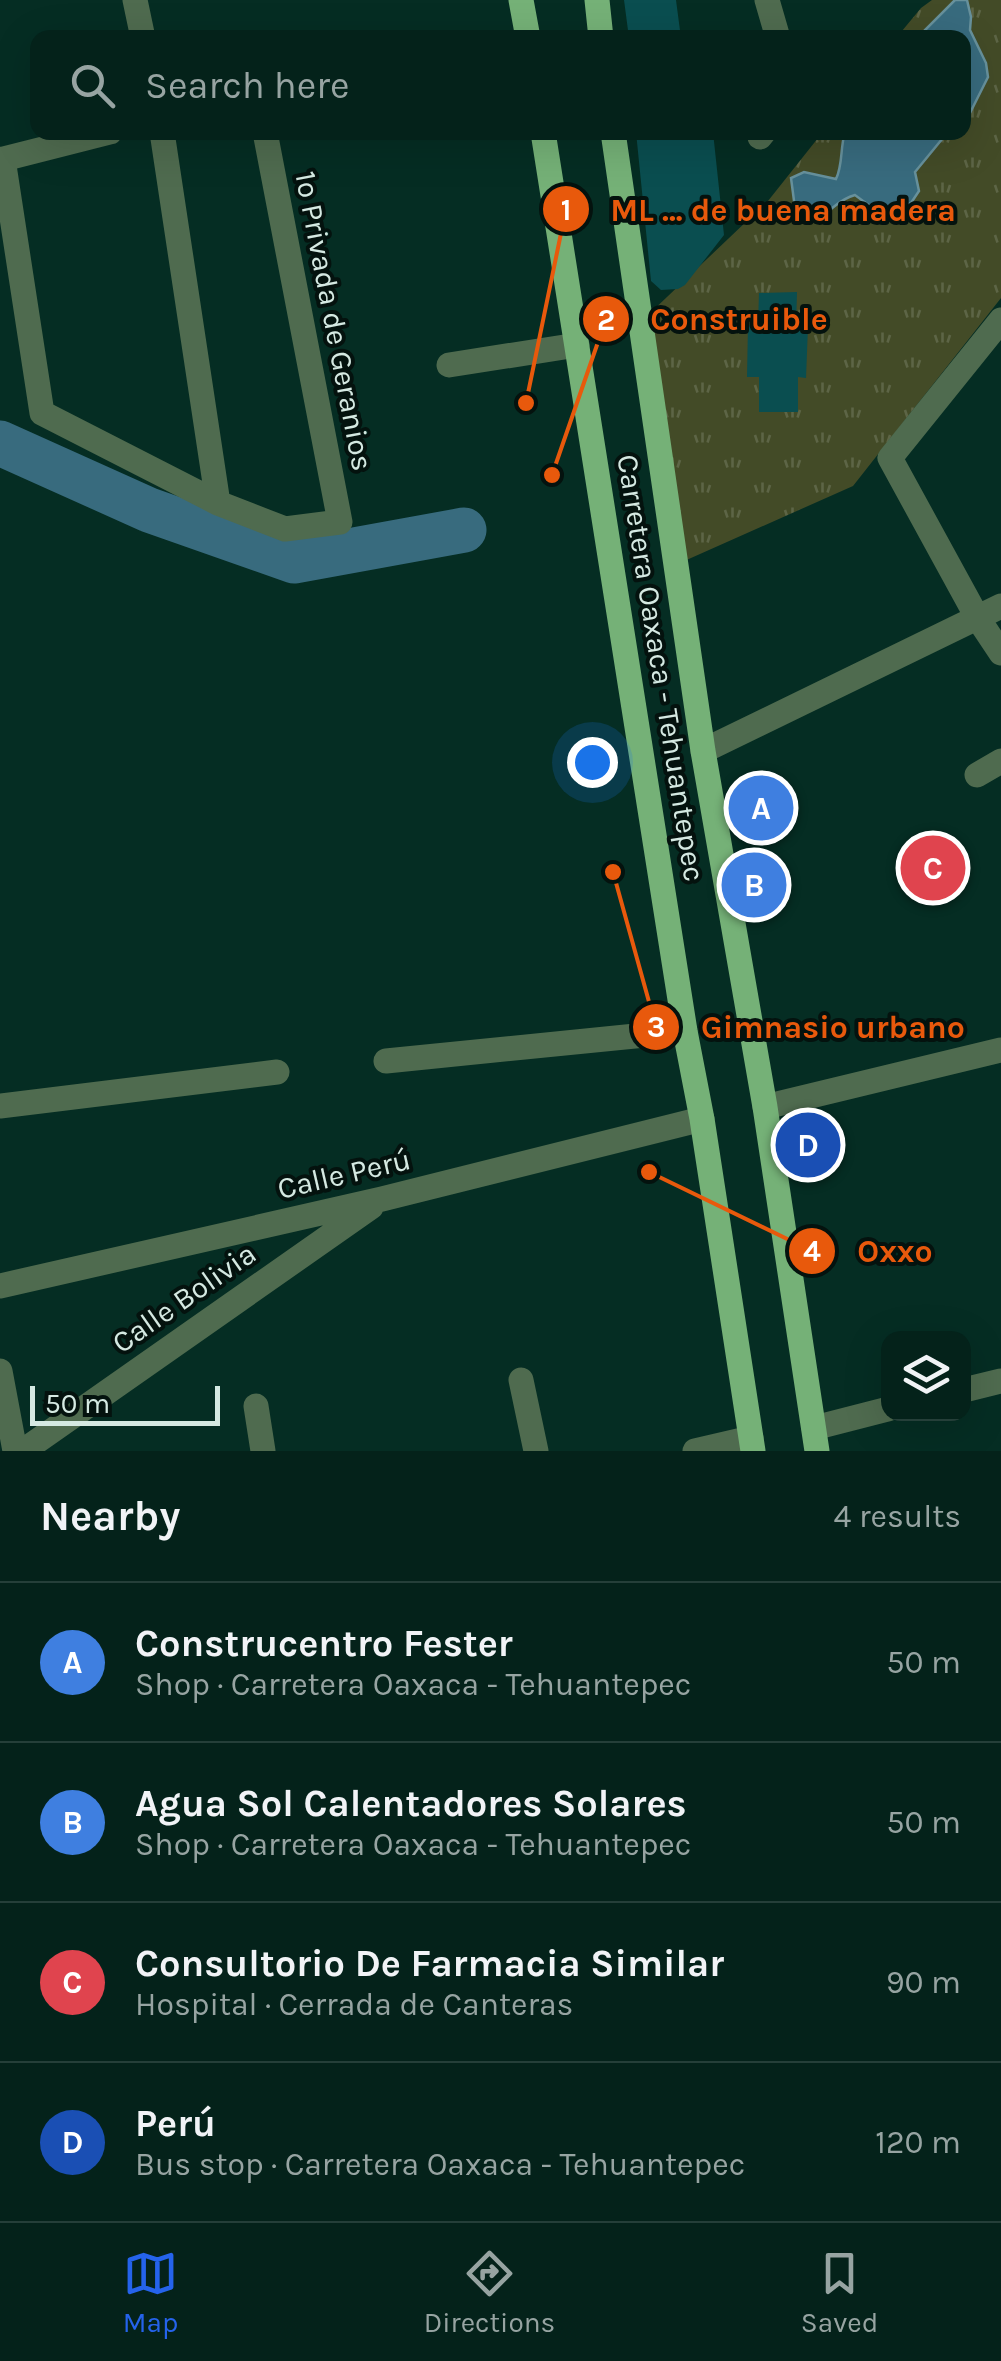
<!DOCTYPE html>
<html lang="en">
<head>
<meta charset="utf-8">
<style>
	:root { --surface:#04221a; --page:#122f27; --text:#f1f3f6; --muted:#97a4a2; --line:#253f39; --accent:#2563eb }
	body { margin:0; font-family:Karla,sans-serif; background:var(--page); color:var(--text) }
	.controls { position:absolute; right:30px; bottom:30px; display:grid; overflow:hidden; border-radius:20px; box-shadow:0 10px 40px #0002 }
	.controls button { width:90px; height:90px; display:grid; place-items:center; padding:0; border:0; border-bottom:2px solid var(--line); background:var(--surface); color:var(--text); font:50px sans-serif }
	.scale { position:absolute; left:30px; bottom:25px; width:190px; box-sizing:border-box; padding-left:10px; border:5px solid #d5e9e2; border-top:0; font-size:28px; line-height:35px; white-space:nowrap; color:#d5e9e2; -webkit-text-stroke:8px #04120e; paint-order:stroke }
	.you { position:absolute; left:592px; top:762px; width:35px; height:35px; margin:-25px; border:8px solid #fff; border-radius:50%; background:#1a73e8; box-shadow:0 0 0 15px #1a73e833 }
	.badge { display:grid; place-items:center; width:65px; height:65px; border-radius:50%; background:var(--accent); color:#fff; font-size:32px; font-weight:700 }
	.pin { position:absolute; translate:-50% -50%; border:5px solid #fff; box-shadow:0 2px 10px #0006 }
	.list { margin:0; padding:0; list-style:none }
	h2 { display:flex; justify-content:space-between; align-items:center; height:130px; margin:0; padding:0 40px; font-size:42px }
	h2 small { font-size:32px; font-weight:400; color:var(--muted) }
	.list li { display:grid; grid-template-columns:65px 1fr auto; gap:30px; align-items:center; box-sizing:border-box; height:160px; padding:0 40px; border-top:2px solid var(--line) }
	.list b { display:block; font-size:38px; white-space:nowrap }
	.list p { margin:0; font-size:32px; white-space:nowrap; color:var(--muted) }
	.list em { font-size:32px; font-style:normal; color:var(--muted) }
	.icon { flex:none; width:55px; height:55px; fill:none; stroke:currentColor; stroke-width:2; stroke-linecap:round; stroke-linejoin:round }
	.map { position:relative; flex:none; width:1001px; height:1451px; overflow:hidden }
	.search { position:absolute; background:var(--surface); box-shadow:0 10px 40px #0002; left:30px; right:30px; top:30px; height:110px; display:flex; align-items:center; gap:25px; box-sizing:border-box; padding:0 35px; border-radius:20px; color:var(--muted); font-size:38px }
	.sheet { height:770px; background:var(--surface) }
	nav { display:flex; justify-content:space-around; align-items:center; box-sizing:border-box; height:140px; border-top:2px solid var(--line); background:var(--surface); font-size:28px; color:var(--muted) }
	nav a { display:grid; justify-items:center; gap:5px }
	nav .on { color:var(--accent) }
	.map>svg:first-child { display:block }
	.park { fill:url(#park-tufts) }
	.water { fill:#386b7e; stroke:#67919c; stroke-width:2.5 }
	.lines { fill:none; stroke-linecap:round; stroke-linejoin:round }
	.river { stroke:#386b7e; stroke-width:45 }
	.building { fill:#0a4e50 }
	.minor { stroke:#4f6b4f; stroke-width:25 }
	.major { stroke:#75b177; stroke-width:25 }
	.labels { text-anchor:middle; stroke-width:8; stroke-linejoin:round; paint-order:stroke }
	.street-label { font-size:30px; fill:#d5e9e2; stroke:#04120e }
	.leader { fill:none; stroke:#e8590c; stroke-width:4 }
	.callout-dot { fill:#e8590c; stroke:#04120e; stroke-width:4 }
	.mark-label { font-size:30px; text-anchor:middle; font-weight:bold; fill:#fff }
	.callout-label { font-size:32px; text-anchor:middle; font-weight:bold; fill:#e8590c; stroke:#04120e; stroke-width:8; stroke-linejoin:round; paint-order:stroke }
</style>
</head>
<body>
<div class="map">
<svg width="1001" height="1451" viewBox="0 0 1001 1451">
	<defs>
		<pattern id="park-tufts" width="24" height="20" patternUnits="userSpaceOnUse" patternTransform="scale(2.5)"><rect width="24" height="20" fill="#434b27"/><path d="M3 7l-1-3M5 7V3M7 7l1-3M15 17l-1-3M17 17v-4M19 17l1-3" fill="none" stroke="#5d6546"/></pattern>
	</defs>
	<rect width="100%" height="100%" fill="#052d23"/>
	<!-- park -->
	<path class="park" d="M932,0H1001V298L853,486L682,562L647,316L768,201L822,133L964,132V38L897,37L921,8Z"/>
	<!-- water -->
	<path class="water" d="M955,0H967L971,17L970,30L986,63L988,77L969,115L964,119V38L918,37Z
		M845,132H947V133L915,172L919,191L911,203L882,215L855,195C829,202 832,222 796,216L791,178L804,172L836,179C843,165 840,148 845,132Z"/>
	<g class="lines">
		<!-- river -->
		<path class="river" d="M0,443L149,510L294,561L464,530"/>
	</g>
	<!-- building -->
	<path class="building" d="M624,0H676L681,38H629Z
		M636,132H713L724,235L685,285L678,289L661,290L651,281Z
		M797,292L796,326H808L806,378L798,377V412H759V377H747L748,325H758L759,293Z"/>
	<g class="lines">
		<!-- minor -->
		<path class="minor" d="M135,0L143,38
			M767,0L778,38
			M162,132L218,503
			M760,137L764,132
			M3,159L42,413L218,503L285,529L340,522L265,132
			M0,160L110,132
			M1001,320L890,458L977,617L1001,653
			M449,365L577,345
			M703,751L1001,606
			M977,775L1001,761
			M386,1061L685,1031
			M0,1106L277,1072
			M765,1107L1001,1050
			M0,1286L382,1199L702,1119
			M0,1371L15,1451
			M521,1380L536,1451
			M964,1390L1001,1381
			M256,1406L263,1451
			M814,1428L888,1409
			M23,1451L371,1207
			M695,1451L751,1438"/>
		<!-- major -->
		<path class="major" d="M521,0L528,38
			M597,0L601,38
			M543,132L685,1031L702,1119L753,1451
			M613,132L703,751L765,1107L817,1451"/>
	</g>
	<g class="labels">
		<!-- street labels -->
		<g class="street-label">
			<text transform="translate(334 321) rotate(79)" y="10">1º Privada de Geranios</text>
			<text transform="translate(661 668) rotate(81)" y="10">Carretera Oaxaca - Tehuantepec</text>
			<text transform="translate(344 1174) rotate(-13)" y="10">Calle Perú</text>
			<text transform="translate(184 1298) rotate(-35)" y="10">Calle Bolivia</text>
		</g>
	</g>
	<!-- callouts -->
	<path class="leader" d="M526 403L566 209M552 475L606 319M613 872L656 1027M649 1172L812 1251"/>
	<g class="callout-dot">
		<circle cx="526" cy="403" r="10"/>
		<circle cx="552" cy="475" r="10"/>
		<circle cx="613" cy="872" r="10"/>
		<circle cx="649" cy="1172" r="10"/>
		<circle cx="566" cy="209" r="25"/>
		<circle cx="606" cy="319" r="25"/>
		<circle cx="656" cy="1027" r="25"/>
		<circle cx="812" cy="1251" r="25"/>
	</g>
	<g class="mark-label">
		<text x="566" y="220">1</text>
		<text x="606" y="330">2</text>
		<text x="656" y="1037">3</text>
		<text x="812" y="1261">4</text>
	</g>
	<g class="callout-label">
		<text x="783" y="221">ML ... de buena madera</text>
		<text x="739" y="330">Construible</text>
		<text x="833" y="1038">Gimnasio urbano</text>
		<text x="895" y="1262">Oxxo</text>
	</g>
</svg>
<div class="controls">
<button><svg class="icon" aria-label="layers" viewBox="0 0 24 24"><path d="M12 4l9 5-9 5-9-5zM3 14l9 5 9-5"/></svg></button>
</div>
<div class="scale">50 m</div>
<div class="you"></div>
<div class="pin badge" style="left:761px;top:808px;background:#3f7fe0">A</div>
<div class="pin badge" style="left:754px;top:885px;background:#3f7fe0">B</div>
<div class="pin badge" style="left:933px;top:868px;background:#e0444e">C</div>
<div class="pin badge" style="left:808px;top:1145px;background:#1a4fb4">D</div>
<div class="search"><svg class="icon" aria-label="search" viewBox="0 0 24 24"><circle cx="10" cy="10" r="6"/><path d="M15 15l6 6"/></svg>Search here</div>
</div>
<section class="sheet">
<h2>Nearby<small>4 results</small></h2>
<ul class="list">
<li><span class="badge" style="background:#3f7fe0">A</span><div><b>Construcentro Fester</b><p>Shop · Carretera Oaxaca - Tehuantepec</p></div><em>50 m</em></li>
<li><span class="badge" style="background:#3f7fe0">B</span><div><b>Agua Sol Calentadores Solares</b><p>Shop · Carretera Oaxaca - Tehuantepec</p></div><em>50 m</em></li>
<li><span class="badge" style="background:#e0444e">C</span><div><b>Consultorio De Farmacia Similar</b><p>Hospital · Cerrada de Canteras</p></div><em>90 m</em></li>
<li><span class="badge" style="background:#1a4fb4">D</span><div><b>Perú</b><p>Bus stop · Carretera Oaxaca - Tehuantepec</p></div><em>120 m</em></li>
</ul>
</section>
<nav>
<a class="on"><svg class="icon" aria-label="map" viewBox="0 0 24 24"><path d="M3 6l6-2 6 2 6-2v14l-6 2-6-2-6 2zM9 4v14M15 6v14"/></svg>Map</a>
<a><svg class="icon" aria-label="directions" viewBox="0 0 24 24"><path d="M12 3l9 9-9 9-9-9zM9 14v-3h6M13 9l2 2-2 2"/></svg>Directions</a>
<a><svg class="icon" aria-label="saved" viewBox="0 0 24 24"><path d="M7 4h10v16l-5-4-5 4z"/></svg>Saved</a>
</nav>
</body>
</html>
